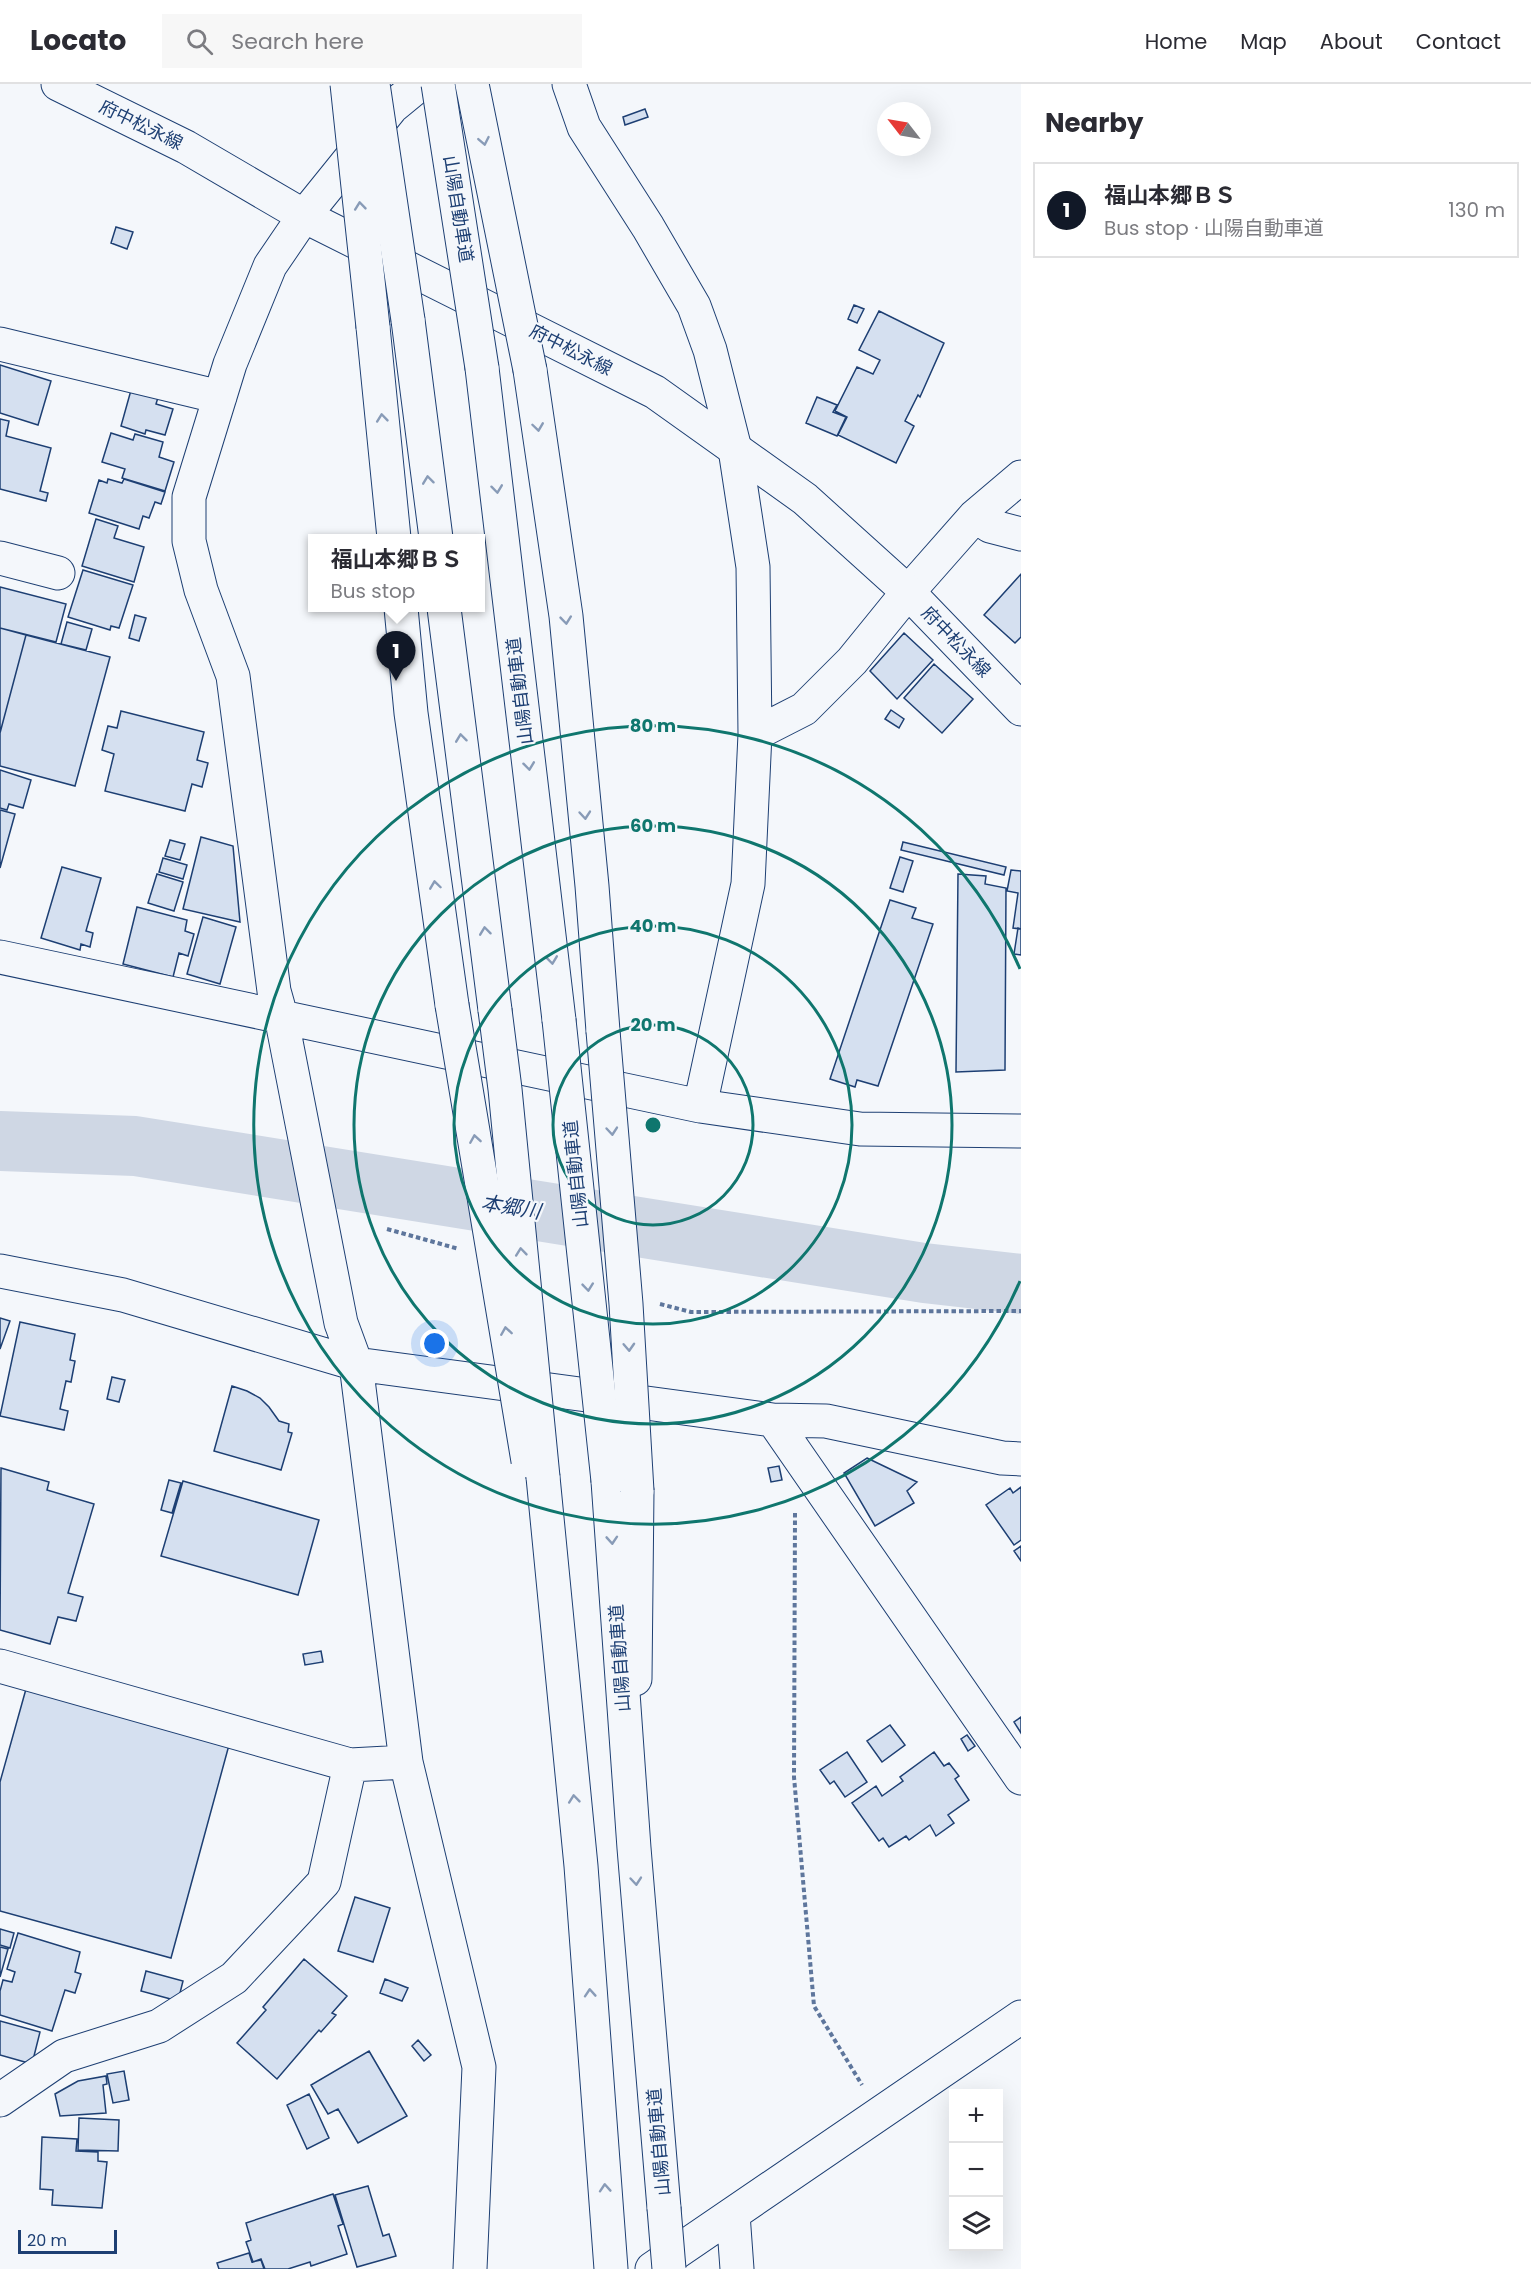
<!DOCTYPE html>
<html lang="en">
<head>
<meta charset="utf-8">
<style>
	:root { --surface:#fff; --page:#f7f7f7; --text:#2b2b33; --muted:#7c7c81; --line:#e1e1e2; --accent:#111827 }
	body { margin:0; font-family:Poppins,"Noto Sans JP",sans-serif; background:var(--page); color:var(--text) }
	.controls { position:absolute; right:18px; bottom:18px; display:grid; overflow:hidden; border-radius:0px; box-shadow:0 6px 24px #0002 }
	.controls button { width:54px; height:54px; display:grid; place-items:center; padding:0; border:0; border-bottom:2px solid var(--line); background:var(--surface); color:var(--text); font:30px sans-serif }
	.compass { position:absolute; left:877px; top:18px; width:54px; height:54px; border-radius:50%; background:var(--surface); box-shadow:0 6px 24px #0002; rotate:301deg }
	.scale { position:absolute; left:18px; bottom:15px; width:99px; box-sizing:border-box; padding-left:6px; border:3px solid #1d3f73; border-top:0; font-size:16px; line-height:21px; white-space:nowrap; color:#1d3f73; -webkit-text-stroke:4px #f4f7fb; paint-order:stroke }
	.you { position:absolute; left:435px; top:1260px; width:21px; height:21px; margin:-15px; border:4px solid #fff; border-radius:50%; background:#1a73e8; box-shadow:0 0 0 9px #1a73e833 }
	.badge { display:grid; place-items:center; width:39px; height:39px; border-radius:50%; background:var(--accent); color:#fff; font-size:20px; font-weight:700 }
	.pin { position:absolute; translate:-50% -50px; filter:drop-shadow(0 2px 3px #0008) }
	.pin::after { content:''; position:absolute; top:32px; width:21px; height:18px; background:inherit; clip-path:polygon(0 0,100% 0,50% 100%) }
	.popup { position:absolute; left:308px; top:450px; width:177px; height:78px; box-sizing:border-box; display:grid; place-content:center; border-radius:0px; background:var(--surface); filter:drop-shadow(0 2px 4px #0005); font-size:20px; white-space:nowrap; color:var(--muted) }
	.popup b { font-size:22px; color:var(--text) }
	.popup::after { content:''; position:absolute; left:50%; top:100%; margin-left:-12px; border:12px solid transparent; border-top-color:var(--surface) }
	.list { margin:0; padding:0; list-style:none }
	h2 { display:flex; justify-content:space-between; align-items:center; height:78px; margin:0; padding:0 24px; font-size:26px }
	h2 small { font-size:20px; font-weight:400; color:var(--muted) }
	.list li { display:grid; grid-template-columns:39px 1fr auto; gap:18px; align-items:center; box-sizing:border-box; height:96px; margin:0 12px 12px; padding:0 12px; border:2px solid var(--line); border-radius:0px }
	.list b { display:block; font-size:22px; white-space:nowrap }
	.list p { margin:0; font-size:20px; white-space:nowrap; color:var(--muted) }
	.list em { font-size:20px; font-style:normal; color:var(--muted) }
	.icon { flex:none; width:33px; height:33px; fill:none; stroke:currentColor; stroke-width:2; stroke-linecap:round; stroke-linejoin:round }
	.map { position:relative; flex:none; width:1021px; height:2185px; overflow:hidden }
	header { display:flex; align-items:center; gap:36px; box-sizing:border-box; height:84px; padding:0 30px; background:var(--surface); border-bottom:2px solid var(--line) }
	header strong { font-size:28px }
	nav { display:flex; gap:33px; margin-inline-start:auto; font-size:21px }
	.search { width:420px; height:54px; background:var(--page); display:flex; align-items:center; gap:15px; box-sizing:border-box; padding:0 21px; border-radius:0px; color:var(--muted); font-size:22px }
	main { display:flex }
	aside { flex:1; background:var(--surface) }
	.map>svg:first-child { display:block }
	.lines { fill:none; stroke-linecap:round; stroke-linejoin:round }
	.river { stroke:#cfd7e4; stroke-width:60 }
	.building { fill:#d5e0f0; stroke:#1d3f73; stroke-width:1.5 }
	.minor-casing { stroke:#1d3f73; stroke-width:35 }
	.major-casing { stroke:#1d3f73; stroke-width:35 }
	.highway-casing { stroke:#1d3f73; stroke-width:35 }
	.path { stroke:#5e769c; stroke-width:4; stroke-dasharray:4.5 3; stroke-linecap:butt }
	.minor { stroke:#f4f7fb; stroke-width:33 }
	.major { stroke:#f4f7fb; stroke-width:33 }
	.highway { stroke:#f4f7fb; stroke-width:33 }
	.minor-bridge-casing { stroke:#1d3f73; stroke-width:35; stroke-linecap:butt }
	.highway-bridge-casing { stroke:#1d3f73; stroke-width:35; stroke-linecap:butt }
	.minor-bridge { stroke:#f4f7fb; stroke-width:33 }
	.highway-bridge { stroke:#f4f7fb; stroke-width:33 }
	.oneway { stroke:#889bb7 }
	.ring { fill:none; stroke:#0f766e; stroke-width:3 }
	.labels { text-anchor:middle; stroke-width:4.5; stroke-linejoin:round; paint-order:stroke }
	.street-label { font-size:18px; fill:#1d3f73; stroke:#f4f7fb }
	.water-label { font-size:20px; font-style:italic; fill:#1d3f73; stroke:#f4f7fb }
	.centre { fill:#0f766e; stroke:#f4f7fb; stroke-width:3 }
	.ring-label { font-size:18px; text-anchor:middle; font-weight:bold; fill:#0f766e; stroke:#f4f7fb; stroke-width:4.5; stroke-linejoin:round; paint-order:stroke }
</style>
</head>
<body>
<header>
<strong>Locato</strong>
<div class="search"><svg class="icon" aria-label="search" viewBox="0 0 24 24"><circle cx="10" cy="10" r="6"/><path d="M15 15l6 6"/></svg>Search here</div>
<nav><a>Home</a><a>Map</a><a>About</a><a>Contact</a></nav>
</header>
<main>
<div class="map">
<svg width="1021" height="2185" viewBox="0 0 1021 2185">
	<rect width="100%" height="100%" fill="#f4f7fb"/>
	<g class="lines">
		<!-- river -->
		<path class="river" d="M0,1057L135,1062L924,1189L1021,1200"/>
	</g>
	<!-- building -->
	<path class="building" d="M645,25L648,33L625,41L623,33Z
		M116,143L133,148L127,165L111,159Z
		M854,221L864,225L857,239L848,235Z
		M879,227L944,259L920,313L918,311L905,337L914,342L896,379L838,351L847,333L835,327L857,283L873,290L880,276L859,266Z
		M0,281L51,297L38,341L0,329Z
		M133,299L160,307L156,320L173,325L165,351L146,346L145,350L121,342Z
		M817,313L837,321L833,328L846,333L837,352L806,339Z
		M0,335L9,337L6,352L51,364L40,407L48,409L46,417L0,405Z
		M111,349L133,356L135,350L163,358L159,373L174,378L165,407L122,394L125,385L102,378Z
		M108,395L122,399L124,395L165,408L161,420L155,418L149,434L143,432L139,445L89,429L99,396L107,399Z
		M96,435L118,442L114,454L144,463L134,498L82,482Z
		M83,486L133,501L119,544L111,542L110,546L68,533Z
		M1021,490V553L1015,559L984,531Z
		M0,503L66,520L56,558L0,544Z
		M135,531L146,534L139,557L129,554Z
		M67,538L92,545L86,566L61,560Z
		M0,544L26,551L0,649Z
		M904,549L933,576L897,615L870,587Z
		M26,551L110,573L75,702L0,682V649Z
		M934,580L973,615L942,649L904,614Z
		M891,626L904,635L899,644L885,635Z
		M121,627L204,648L197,676L208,679L202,703L192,700L185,727L105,707L114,670L102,666L108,642L117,644Z
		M0,686L31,696L23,724L9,720L7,726L0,724Z
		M0,726L15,730L0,784Z
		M201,753L233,762L240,838L183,825Z
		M170,756L185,760L180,776L165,772Z
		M903,758L1006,783L1004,791L901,766Z
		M900,773L913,777L903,808L890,804Z
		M163,774L187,781L183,795L159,788Z
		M62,783L101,794L86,847L93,849L90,863L81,860L80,866L41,854Z
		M1011,786L1021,787V845L1013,844L1018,809L1007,807Z
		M157,790L183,798L174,827L148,819Z
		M958,790L986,792L985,800L1006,804L1005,986L956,988Z
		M890,816L916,824L912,834L933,840L878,1002L857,996L855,1003L830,995Z
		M137,823L187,836L185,847L194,850L188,872L179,869L173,893L123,880Z
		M203,833L236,843L220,900L187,890Z
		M1018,844L1021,845V871L1014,870Z
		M0,1234L10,1237L0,1265Z
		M20,1238L75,1250L70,1276L75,1277L71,1298L66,1297L60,1325L68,1327L64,1346L0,1332Z
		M112,1293L125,1296L119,1318L107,1315Z
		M232,1302L247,1307L260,1314L269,1323L279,1337L289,1340L288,1348L292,1349L281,1386L214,1367Z
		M867,1374L917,1398L907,1407L914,1419L875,1442L844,1389Z
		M779,1382L782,1396L771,1398L768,1384Z
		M1,1384L49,1398L47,1406L94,1420L68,1509L83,1513L76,1537L58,1533L50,1560L0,1546Z
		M169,1396L181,1399L172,1429L161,1426Z
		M183,1397L319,1436L298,1511L161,1472Z
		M1021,1403V1456L1014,1461L986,1421L1010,1404L1013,1409Z
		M1021,1462V1477L1014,1467Z
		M321,1567L323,1578L305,1581L303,1570Z
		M26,1605L229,1661L171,1874L0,1827V1698Z
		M1021,1633V1649L1014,1638Z
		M890,1641L905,1661L882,1678L867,1657Z
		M967,1651L975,1662L968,1667L961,1655Z
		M847,1668L867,1698L845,1713L834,1697L830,1700L820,1686Z
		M934,1668L944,1682L949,1679L959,1692L955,1695L969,1716L948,1731L954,1739L936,1752L930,1741L909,1756L906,1752L889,1763L883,1754L879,1757L852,1719L876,1702L882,1712L903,1697L900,1693Z
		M355,1813L390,1824L373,1878L338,1867Z
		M0,1845L14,1849L10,1864L0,1861Z
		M18,1849L80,1868L75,1888L81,1890L75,1909L65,1906L52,1947L0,1931V1907L3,1896L12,1898L15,1888L7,1885Z
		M0,1863L8,1865L0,1893Z
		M304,1875L347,1912L332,1929L336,1931L321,1948L319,1946L277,1995L237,1959L266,1926L263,1923Z
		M146,1887L183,1897L178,1917L141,1907Z
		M385,1895L408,1904L402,1917L380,1909Z
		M0,1937L40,1948L32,1980L0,1971Z
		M418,1956L431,1971L424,1977L412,1962Z
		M369,1967L407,2032L358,2059L338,2025L328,2030L311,2001Z
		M124,1987L129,2016L113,2019L107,1990Z
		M106,1992L107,2000L103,2001L106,2029L60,2032L55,2010L78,1997Z
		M309,2010L329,2054L307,2065L287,2021Z
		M79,2034L119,2036L118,2067L78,2066Z
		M42,2053L77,2055L76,2067L98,2068V2077L107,2078L102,2124L52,2121L53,2106L40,2105Z
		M368,2102L383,2152L389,2150L396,2172L357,2183L335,2111Z
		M333,2110L343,2140L338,2142L347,2170L311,2182L310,2178L288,2185H265L261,2175L253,2178L246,2158L251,2156L246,2139Z
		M249,2169L252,2178L261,2176L264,2185H219L217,2179Z"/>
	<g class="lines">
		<!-- minor casing -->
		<g class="minor-casing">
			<path id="minor" d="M420,0L392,23L304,132L270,182L230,280L189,413V457L201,506L233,592L274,907L281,932L341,1239L356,1280L406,1678L479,1983L470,2185
				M569,0L584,43L648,143L694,222L710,266L735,365L753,483L755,650L748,800L700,1022
				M373,243L394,454
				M0,260L220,313
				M530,286L566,532L592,802L603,947
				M975,432L990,442L1021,450
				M0,474L58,489
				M401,524L411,629L452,921
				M755,650L804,625L852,577L908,508L975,432L1021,393
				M0,873L700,1022L860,1045L1021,1047
				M0,1187L123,1211L356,1280L773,1336L826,1337L1002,1374L1021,1375
				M773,1336L1021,1694
				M0,1582L350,1681L406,1678
				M635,1595L637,1407
				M0,2016L64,1972L159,1942L234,1894L324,1798L350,1681
				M733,2130L737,2185
				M652,2185L1021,1933"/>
		</g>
		<!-- major casing -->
		<g class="major-casing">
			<path id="major" d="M58,0L186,63L304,132L655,308L805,415L908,508L1021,625"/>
		</g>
		<!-- highway casing -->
		<g class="highway-casing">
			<path id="highway" d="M408,236L436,454
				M482,284L559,936
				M444,524L495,926
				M543,1393L581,1782L611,2185
				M608,1397L634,1764L664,2124"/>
		</g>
		<!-- path -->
		<path class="path" d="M387,1145L459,1165
			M660,1220L691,1228L1021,1227
			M795,1429L794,1693L814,1922L862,2001"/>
		<!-- minor -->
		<use href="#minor" class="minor"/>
		<!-- major -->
		<use href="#major" class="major"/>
		<!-- highway -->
		<use href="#highway" class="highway"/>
		<!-- minor-bridge casing -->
		<g class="minor-bridge-casing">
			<path id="minor-bridge" d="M347,0L373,243
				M472,0L530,286
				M452,921L528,1377
				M603,947L626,1220L637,1407"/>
		</g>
		<!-- highway-bridge casing -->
		<g class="highway-bridge-casing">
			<path id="highway-bridge" d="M373,0L408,236
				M438,0L482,284
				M495,926L505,1005L543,1393
				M559,936L608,1397
				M664,2124L669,2185"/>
		</g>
		<!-- minor-bridge -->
		<use href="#minor-bridge" class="minor-bridge"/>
		<!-- highway-bridge -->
		<use href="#highway-bridge" class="highway-bridge"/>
	</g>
	<!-- one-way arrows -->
	<defs><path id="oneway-chevron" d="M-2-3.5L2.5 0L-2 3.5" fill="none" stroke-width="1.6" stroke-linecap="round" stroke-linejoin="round" transform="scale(1.5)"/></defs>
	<g class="oneway">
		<use href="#oneway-chevron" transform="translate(484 57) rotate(79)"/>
		<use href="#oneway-chevron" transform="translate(360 122) rotate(-96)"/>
		<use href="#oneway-chevron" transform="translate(382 334) rotate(-96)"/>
		<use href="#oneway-chevron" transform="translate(538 343) rotate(82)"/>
		<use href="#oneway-chevron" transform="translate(428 396) rotate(-97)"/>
		<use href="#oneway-chevron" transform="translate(497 405) rotate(83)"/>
		<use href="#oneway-chevron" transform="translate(566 536) rotate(84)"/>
		<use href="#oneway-chevron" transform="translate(461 654) rotate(-97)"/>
		<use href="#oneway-chevron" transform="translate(529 682) rotate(83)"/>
		<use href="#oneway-chevron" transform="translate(585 731) rotate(85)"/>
		<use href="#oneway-chevron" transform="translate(435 801) rotate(-98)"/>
		<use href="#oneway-chevron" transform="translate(485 847) rotate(-97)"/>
		<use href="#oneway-chevron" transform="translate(552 876) rotate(83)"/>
		<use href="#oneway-chevron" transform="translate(612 1047) rotate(85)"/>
		<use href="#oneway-chevron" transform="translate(475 1055) rotate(-99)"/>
		<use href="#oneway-chevron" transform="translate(521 1168) rotate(-96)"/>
		<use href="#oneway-chevron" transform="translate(588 1203) rotate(84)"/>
		<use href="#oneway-chevron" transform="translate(506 1247) rotate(-99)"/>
		<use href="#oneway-chevron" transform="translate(629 1263) rotate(87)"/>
		<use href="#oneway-chevron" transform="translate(612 1456) rotate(86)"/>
		<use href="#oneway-chevron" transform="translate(574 1715) rotate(-96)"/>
		<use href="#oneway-chevron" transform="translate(636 1797) rotate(85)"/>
		<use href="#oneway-chevron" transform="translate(590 1909) rotate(-94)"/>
		<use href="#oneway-chevron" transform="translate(605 2104) rotate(-94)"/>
	</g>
	<!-- distance rings -->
	<g class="ring">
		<circle cx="653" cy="1041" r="100"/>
		<circle cx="653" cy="1041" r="199"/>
		<circle cx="653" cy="1041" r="299"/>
		<path d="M1020 1197A399 399 0 1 1 1020 885"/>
	</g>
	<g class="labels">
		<!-- street labels -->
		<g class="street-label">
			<text transform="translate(141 41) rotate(26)" y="6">府中松永線</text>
			<text transform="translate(458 125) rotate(81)" y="6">山陽自動車道</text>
			<text transform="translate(571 266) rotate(27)" y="6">府中松永線</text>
			<text transform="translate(956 558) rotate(46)" y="6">府中松永線</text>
			<text transform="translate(520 607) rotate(-97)" y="6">山陽自動車道</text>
			<text transform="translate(576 1090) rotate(-96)" y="6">山陽自動車道</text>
			<text transform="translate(620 1574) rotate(-94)" y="6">山陽自動車道</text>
			<text transform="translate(659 2058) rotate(-95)" y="6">山陽自動車道</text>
		</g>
		<!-- water labels -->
		<g class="water-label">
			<text transform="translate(511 1123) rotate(9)" y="7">本郷川</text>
		</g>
	</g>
	<circle cx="653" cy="1041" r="9" class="centre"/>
	<g class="ring-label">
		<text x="653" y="648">80 m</text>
		<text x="653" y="748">60 m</text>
		<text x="653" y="848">40 m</text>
		<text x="653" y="947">20 m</text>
	</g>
</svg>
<div class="controls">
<button>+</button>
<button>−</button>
<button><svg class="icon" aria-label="layers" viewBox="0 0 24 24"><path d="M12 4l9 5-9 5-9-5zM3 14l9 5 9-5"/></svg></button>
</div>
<svg class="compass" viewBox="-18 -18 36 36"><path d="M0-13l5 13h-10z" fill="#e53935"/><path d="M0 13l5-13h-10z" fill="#7c7c81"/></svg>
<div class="scale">20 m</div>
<div class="you"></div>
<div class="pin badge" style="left:396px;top:597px">1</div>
<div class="popup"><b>福山本郷ＢＳ</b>Bus stop</div>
</div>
<aside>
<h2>Nearby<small></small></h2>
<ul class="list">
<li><span class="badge">1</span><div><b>福山本郷ＢＳ</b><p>Bus stop · 山陽自動車道</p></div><em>130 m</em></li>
</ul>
</aside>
</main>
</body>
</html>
